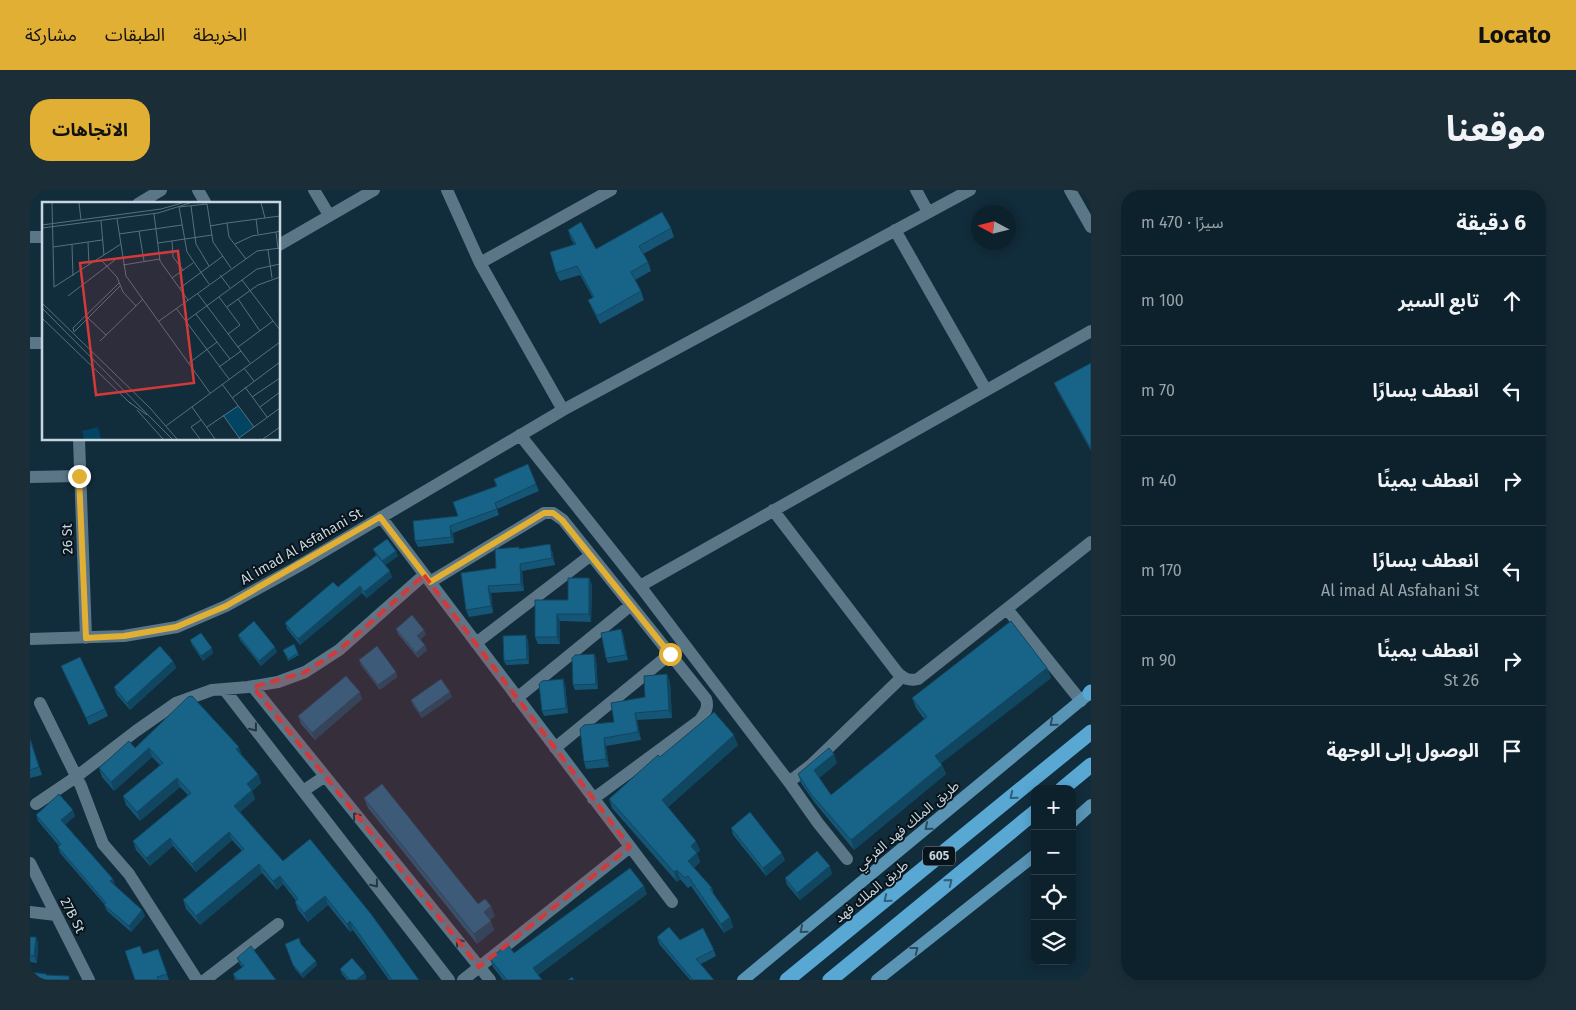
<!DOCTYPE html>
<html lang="ar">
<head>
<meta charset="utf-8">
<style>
	:root { --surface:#0d212c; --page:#1b2e38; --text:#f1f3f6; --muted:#9aa3a9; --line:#2d3e48; --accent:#e1af34 }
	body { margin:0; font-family:"Fira Sans","Noto Sans Arabic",sans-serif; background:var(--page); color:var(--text); direction:rtl }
	.controls { position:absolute; right:15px; bottom:15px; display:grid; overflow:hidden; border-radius:10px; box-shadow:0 2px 12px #0003 }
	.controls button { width:45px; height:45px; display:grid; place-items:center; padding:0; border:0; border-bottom:1px solid var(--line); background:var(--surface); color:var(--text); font:25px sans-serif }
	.compass { position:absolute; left:941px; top:15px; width:45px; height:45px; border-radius:50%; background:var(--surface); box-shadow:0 2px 12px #0003; rotate:277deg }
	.stop { position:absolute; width:15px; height:15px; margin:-11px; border:4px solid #e1af34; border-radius:50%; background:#fff }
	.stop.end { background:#e1af34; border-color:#fff; box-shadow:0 1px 5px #0008 }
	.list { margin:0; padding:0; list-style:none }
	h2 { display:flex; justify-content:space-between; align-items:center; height:65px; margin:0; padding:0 20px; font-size:21px }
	h2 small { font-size:16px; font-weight:400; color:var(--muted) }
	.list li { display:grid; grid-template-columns:32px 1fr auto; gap:15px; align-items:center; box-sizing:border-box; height:90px; padding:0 20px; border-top:1px solid var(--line) }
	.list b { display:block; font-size:19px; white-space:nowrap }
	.list p { margin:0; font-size:16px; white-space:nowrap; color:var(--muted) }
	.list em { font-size:16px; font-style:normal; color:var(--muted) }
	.icon { flex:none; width:28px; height:28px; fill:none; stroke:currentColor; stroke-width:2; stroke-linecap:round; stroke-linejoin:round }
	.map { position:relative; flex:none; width:1061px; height:790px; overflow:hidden; direction:ltr; border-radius:20px }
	header { display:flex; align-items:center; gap:30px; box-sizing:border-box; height:70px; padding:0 25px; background:var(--accent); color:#111 }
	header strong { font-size:24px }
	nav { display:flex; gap:28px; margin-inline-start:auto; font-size:18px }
	.intro { display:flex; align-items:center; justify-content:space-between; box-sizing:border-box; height:120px; padding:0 30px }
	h1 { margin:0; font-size:35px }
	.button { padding:12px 22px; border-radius:20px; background:var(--accent); color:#111; font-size:18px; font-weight:700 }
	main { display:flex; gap:30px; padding:0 30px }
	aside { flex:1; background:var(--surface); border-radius:20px; box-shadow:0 2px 12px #0003 }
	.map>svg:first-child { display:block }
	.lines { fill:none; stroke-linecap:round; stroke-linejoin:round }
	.minor { stroke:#5a7687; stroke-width:12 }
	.major { stroke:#5994b5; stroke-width:12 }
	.highway { stroke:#59a8d4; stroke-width:15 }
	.wall { fill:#155676 }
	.shaded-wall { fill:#114660 }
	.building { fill:#186489; stroke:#114660 }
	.oneway { stroke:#2c4d60 }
	.oneway2 { stroke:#253640 }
	.oneway3 { stroke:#305e77 }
	.route { stroke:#e1af34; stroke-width:6 }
	.marked { fill:#d4393a; fill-opacity:0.2; stroke:#d4393a; stroke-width:4; stroke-dasharray:10 6; stroke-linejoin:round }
	.labels { text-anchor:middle; stroke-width:4; stroke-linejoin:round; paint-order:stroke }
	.shield { fill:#08131a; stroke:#8d9ba4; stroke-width:1 }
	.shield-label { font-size:12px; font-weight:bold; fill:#c6d5df }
	.street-label { font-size:14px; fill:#c6d5df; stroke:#08131a }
	.inset-road { fill:none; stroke:#59707d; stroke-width:1 }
	.view { fill:#d4393a; fill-opacity:0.15; stroke:#d4393a; stroke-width:2.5 }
	.inset-edge { fill:none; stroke:#c6d5df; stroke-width:2.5 }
</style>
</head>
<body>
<header>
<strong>Locato</strong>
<nav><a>الخريطة</a><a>الطبقات</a><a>مشاركة</a></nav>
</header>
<div class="intro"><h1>موقعنا</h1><a class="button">الاتجاهات</a></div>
<main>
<aside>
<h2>6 دقيقة<small>سيرًا · 470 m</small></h2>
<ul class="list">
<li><svg class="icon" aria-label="ahead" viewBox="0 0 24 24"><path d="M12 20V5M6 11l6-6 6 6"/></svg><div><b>تابع السير</b></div><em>100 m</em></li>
<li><svg class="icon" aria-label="left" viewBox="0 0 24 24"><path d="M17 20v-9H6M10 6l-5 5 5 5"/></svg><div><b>انعطف يسارًا</b></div><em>70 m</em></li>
<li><svg class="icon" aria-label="right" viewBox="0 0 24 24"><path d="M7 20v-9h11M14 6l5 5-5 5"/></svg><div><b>انعطف يمينًا</b></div><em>40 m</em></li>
<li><svg class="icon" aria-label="left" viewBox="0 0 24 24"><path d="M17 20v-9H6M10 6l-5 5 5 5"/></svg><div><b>انعطف يسارًا</b><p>Al imad Al Asfahani St</p></div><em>170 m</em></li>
<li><svg class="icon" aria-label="right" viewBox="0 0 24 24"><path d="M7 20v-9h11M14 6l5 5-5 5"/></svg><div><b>انعطف يمينًا</b><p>26 St</p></div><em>90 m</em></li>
<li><svg class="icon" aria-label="arrive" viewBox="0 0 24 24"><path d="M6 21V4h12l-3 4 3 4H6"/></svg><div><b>الوصول إلى الوجهة</b></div></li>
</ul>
</aside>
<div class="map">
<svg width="1061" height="790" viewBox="0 0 1061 790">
	<rect width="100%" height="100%" fill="#112c3b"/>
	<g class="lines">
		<!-- minor -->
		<path class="minor" d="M168,0L176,14
			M284,0L299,25
			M417,0L450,73L533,220
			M886,0L898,22
			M1040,0L1061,37
			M108,14L131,0
			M865,40L956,200
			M0,47H14
			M249,55L344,0
			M450,73L581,0
			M0,153H14
			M490,245L610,396L759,592L781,575L872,487
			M49,249L56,448
			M0,287L49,286
			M743,320L867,482C874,489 879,491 888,489L1061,352
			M351,327L642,712
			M400,392L514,323H523L533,330L676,509C679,518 675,523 670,530L563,609
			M610,396L1061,141
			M977,419L1051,511
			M0,449L94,446L147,437L196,416L267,377L533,220L940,0
			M446,453L561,365
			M223,497L460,790
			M194,499L419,790
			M487,508L601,415
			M10,513L51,596L73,654L99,684L167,790
			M525,558L640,464
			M759,592L788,633L817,669
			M273,601L294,587
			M6,614L46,587L106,541L146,513L182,500L218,497L248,492L275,482L309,460L394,385
			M0,673L59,790
			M0,722L26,725
			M175,790L248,734
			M433,790L600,657"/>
		<!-- major -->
		<path class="major" d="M1042,632L1061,615
			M713,790L1061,502
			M847,790L1005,665"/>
		<!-- highway -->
		<path class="highway" d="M1060,503L1061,502
			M1032,599L1061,575
			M757,790L1061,542
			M800,790L1005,622"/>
	</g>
	<!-- wall -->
	<path class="wall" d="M641,38L644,47L613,64L618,72L621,81L605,90L611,101L614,110L570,134L562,119L558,110L563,108L550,85L530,91L526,83L544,54L541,49L538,40L566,59Z
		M1061,173V261L1027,200L1024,193Z
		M464,289L506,294L509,301L467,319L469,325L423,343L424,353L388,357L385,351L428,326L466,296Z
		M343,359L368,366L355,375L362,387L337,408L332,403L270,455L257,439L255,433L308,397L346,365Z
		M490,359L522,361L525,375L492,381L494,401L461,403L463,423L439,427L436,420L466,378Z
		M559,388L562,395L561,432L530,431V454H508L505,447L538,410Z
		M366,439L396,444L390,450L395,455L397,460L388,468L368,444Z
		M591,439L593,444L598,470L578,473L576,468Z
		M208,445L247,462L231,476L210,450Z
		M160,450L183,463L173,471L162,455Z
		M498,450L499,474L476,475L474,471Z
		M253,460L268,463L269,465L258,471Z
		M564,464L566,469L568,499L545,500L543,495Z
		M329,470L366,482L367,487L350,500L331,475Z
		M143,471L146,478L100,520L87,505L84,497Z
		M31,476L75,519L78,526L59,535L34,483Z
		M1017,478L1021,488L911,573L916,584L824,660L785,613L771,593L768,584L807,573L789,588L801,605L894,529L886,518L882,508Z
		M533,489L535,494L538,523L514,526L512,521Z
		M640,492L642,528L607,530L611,550L576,556L579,577L556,579L554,572L584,532Z
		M422,507L392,528L383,515L381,510Z
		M332,509L285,550L271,534L268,526Z
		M0,548L12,585L0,588Z
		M708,555L638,617L670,660L667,663L670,672L664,678L682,698L684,705L700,727L703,737L694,743L661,696L658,698L650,689L647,692L582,618L579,609L630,567Z
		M105,558L212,565L228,584L231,593L222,601L225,609L210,622L253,671L280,649L389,790H359L323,740L320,742L298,715L278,732L268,720L265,712L266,711L253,694L247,700L232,683L170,735L156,719L153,710L212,661L202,650L166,682L143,656L120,676L106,660L103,651L158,605L150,597L110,631L96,615L93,606L130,575L122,567L84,601L72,587L69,578Z
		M334,608L448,714L465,726L460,730L464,740L447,754L338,618Z
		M6,625L45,626L35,634L83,689L85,695H84L112,720L115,726L101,742L77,721L74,714L30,663L28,657L29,656L8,631Z
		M701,638L755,670L736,686L703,645Z
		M802,684L770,710L757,695L755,688Z
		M617,704L508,785L512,790H473L463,777L460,769L484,763Z
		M0,747H6L8,754L7,773L0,772Z
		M627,747L650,750L684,760L686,766L671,774L684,790H660L629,754Z
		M255,754H271L286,771L287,775L273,788L265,779Z
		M128,759L139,790H105L113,764Z
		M207,768L246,790H205L203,784L212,777L210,775Z
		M310,779L335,783L336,788L334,790H317L312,784Z"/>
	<!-- shaded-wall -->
	<path class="shaded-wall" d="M420,336L423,343L424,353L421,347Z
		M520,354L522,361L525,375L522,368Z
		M366,361L368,366L354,376L352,371Z
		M490,374L492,381L494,401L491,394Z
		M360,381L362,387L337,408L334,402Z
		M559,388L562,395L561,432L559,424Z
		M330,396L332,403L270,455L268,449Z
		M458,396L461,403L463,423L461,416Z
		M527,424L530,431V454L527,447Z
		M591,439L593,444L598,470L596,465Z
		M394,440L396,444L389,451L387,446Z
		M496,445L498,450L499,474L497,469Z
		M395,455L397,460L388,468L386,463Z
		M245,457L247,462L231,476L229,471Z
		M182,458L183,463L173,471L171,466Z
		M564,464L566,469L568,499L566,494Z
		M143,471L146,478L100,520L97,513Z
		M1017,478L1021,488L909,575L905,566Z
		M366,482L367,487L350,500L348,495Z
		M637,484L640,492L642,528L639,520Z
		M533,489L535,494L538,523L536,518Z
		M330,502L332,509L285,550L282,543Z
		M420,502L422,507L392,528L390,523Z
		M605,523L607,530L611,550L608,542Z
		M704,545L708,555L636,619L632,610Z
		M574,548L576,556L579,577L576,569Z
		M209,557L212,565L209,568L206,559Z
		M119,558L122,567L84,601L81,592Z
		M804,564L807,573L787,590L784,580Z
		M912,575L916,584L824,660L821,650Z
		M228,584L231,593L222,601L225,609L207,625L204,616L217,594Z
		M147,588L150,597L110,631L107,622Z
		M43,620L45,626L34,636L31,630Z
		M199,642L202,650L166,682L162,674Z
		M140,648L143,656L120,676L116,668Z
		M666,651L670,660L667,663L670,672L661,680L658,671L661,656Z
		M752,663L755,670L736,686L733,678Z
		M229,674L232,683L170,735L166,726Z
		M800,676L802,684L770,710L767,703Z
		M647,680L650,689L647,692L644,682Z
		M250,686L253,694L247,700L243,691Z
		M83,689L85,695L82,697L80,691Z
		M614,696L617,704L506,786L503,778Z
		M295,706L298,715L278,732L274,723Z
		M461,716L465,726L457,732L454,722Z
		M112,720L115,726L101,742L99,736Z
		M700,727L703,737L694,743L691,734Z
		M320,731L323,740L320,742L317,734Z
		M461,731L464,740L447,754L444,744Z
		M6,747L8,754L7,773L4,766Z
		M286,771L287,775L273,788L271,784Z
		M335,783L336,788L334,790H326Z"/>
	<!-- building -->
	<path class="building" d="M632,22L641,38L609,56L618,72L601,82L611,101L567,126L558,110L564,107L547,76L526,83L520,62L546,54L538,40L551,32L566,59Z
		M1061,173V259L1024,193Z
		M498,274L506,294L465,313L467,319L420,336L421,347L385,351L383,331L428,326L423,312L467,296L464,289Z
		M357,349L366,361L352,371L343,359Z
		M520,354L522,368L490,374L491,394L458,396L461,416L436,420L431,383L466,378L465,359L489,357V359Z
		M347,365L360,381L334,402L330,396L268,449L255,433L303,392L308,397Z
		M538,388H559V424H527V447H505V410H538Z
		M382,425L394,440L387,446L395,455L386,463L366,439Z
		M224,431L245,457L229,471L208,445Z
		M981,431L1017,478L905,566L912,575L821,650L781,604L768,584L799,558L804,564L784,580L801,605L897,527L882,508Z
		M591,439L596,465L576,468L571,443Z
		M171,443L182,458L171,466L160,450Z
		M496,445L497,469L474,471L473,446Z
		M264,454L268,463L258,469L253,460Z
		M130,456L143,471L97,513L84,497Z
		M347,456L366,482L348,495L329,470Z
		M564,464L566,494L543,495L542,468L545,465Z
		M50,467L75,519L56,528L31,476Z
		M637,484L639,520L605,523L608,542L574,548L576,569L554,572L550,539L554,535L584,532L581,513L615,507L614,486Z
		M316,486L330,502L282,543L268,526Z
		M411,489L420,502L390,523L381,510Z
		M533,489L536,518L512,521L509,494L512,491Z
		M162,506L209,557L206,559L228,584L217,594L222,600L204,616L253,671L280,649L341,724L389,790H362L320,731L317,734L295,706L274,723L265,712L268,709L250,686L243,691L229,674L166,726L153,710L214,659L199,642L162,674L140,648L116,668L103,651L161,603L147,588L107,622L93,606L133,573L119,558L81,592L69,578L99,551L105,558L158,507Z
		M684,522L704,545L632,610L666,651L661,656L667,663L658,671L682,698L680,699L700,727L691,734L658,686L655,688L647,680L644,682L579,609L628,565L630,567Z
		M0,549L9,577L0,580Z
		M352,594L448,714L455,709L461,716L454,722L461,731L444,744L334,608Z
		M29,604L43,620L31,630L83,689L80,691L112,720L99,736L74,715L76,713L28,657L31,654L6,625Z
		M720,622L752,663L733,678L701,638Z
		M787,661L800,676L767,703L755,688Z
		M600,678L614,696L503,778L512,790H477L460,769L477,754L484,763Z
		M639,737L650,750L673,738L684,760L666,769L684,790H663L627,747Z
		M0,747H6L4,766L0,765Z
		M269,748L271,754L286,771L271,784L263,775L255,754Z
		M110,756L113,764L128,759L137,784L127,787L128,790H105L95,761Z
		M221,756L246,790H208L203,784L214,776L207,768Z
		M322,768L335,783L326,790H320L310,779Z
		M0,782L16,784V785L39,786V790H0Z
		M542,787L544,790H538Z"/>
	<!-- one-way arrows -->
	<defs><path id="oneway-chevron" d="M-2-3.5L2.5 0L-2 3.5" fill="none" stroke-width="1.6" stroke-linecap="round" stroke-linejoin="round" transform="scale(1.25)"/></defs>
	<g class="oneway">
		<use href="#oneway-chevron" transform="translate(1023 533) rotate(140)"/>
		<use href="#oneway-chevron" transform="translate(898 637) rotate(140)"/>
		<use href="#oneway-chevron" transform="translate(773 740) rotate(140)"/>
		<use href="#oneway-chevron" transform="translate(885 760) rotate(-38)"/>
	</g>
	<g class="oneway2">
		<use href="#oneway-chevron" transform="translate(224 538) rotate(52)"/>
		<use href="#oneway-chevron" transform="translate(326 626) rotate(-129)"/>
		<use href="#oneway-chevron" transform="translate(345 694) rotate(52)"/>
		<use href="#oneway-chevron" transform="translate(429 752) rotate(-129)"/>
	</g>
	<g class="oneway3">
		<use href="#oneway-chevron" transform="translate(983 606) rotate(141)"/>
		<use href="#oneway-chevron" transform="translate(919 692) rotate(-39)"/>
		<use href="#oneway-chevron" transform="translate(857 709) rotate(141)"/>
	</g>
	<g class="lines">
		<!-- route -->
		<path class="route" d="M49,286L56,448L94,446L146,437L196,416L350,327L400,392L514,323H523L532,330L640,464"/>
	</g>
	<!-- marked area -->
	<path class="marked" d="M394,385L600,657L449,777L223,497L275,482L309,460Z"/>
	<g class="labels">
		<!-- shield labels -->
		<rect class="shield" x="893" y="656.5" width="32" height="19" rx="4"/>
		<g class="shield-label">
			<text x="909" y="670">605</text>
		</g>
		<!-- street labels -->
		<g class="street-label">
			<text transform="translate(37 349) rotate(-92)" y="5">26 St</text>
			<text transform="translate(271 356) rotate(-30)" y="5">Al imad Al Asfahani St</text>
			<text transform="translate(877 635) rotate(-40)" y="5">طريق الملك فهد الفرعي</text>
			<text transform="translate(841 701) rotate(-39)" y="5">طريق الملك فهد</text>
			<text transform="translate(43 725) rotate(63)" y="5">27B St</text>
		</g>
	</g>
	<!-- overview -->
	<g transform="translate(12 12)">
		<rect width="238" height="238" fill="#112c3b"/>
		<path d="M196,204L212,225L197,236L181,213ZM56,225L59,237H42L40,229Z" fill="#014562"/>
		<path class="inset-road" d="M10,1L12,85M37,1L39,18M219,1L223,16M149,4L154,42L167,64M112,12L118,59L146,98M75,17L84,74L168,191M214,17L216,32M59,19L62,53M0,23L119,7L140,1M168,24L185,21M0,26L116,11L148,1M97,29L102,59M77,32L140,23M130,39L131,55L141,68M46,40L47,63M116,41L170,33M193,42L210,34L234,30M30,43L31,74M11,45L60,38M236,47L234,30L238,29M226,48L230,76M204,57L187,35L185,21L238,14M60,59L75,75L81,90L94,104M81,63L118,57M178,73L188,86M130,76L151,61M200,78L238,128M77,81L31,126L32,130L78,84M167,82L145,50L137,5L165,2L171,40L189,66M12,85L79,42M138,86L181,54M156,92L208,161M26,94L73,58M177,95L198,123L186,132M196,97L218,129M0,101L108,206L135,237M185,105L216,83L238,75M0,106L130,237M134,106L187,177M45,115L64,133M0,116L89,202M117,119L215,49L238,46M144,119L215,67L238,62M58,139L101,97M175,140L188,157M196,145L231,119M147,161L175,140L154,112M177,165L199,149M202,166L212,179M180,182L212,225M203,185L225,215M210,195L238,176M190,196L238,160M87,200L105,213M150,205L173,237M218,205L238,190M95,208L121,237M181,213L198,237M0,221V237M124,224L238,140M165,225L196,204M197,236L238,206M158,237L149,225L159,218M221,237L238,225"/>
		<path class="view" d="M136,49L152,181L54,193L38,61Z"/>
		<rect width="238" height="238" class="inset-edge"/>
	</g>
</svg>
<div class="controls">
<button>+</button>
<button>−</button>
<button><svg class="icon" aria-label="locate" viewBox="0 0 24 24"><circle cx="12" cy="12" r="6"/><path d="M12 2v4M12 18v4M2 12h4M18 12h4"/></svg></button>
<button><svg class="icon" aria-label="layers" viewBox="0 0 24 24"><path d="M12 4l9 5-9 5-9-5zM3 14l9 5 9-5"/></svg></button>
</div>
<svg class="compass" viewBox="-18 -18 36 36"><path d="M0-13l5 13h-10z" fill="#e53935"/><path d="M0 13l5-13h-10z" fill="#9aa3a9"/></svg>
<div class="stop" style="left:640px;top:464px"></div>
<div class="stop end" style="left:49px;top:286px"></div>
</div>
</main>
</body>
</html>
